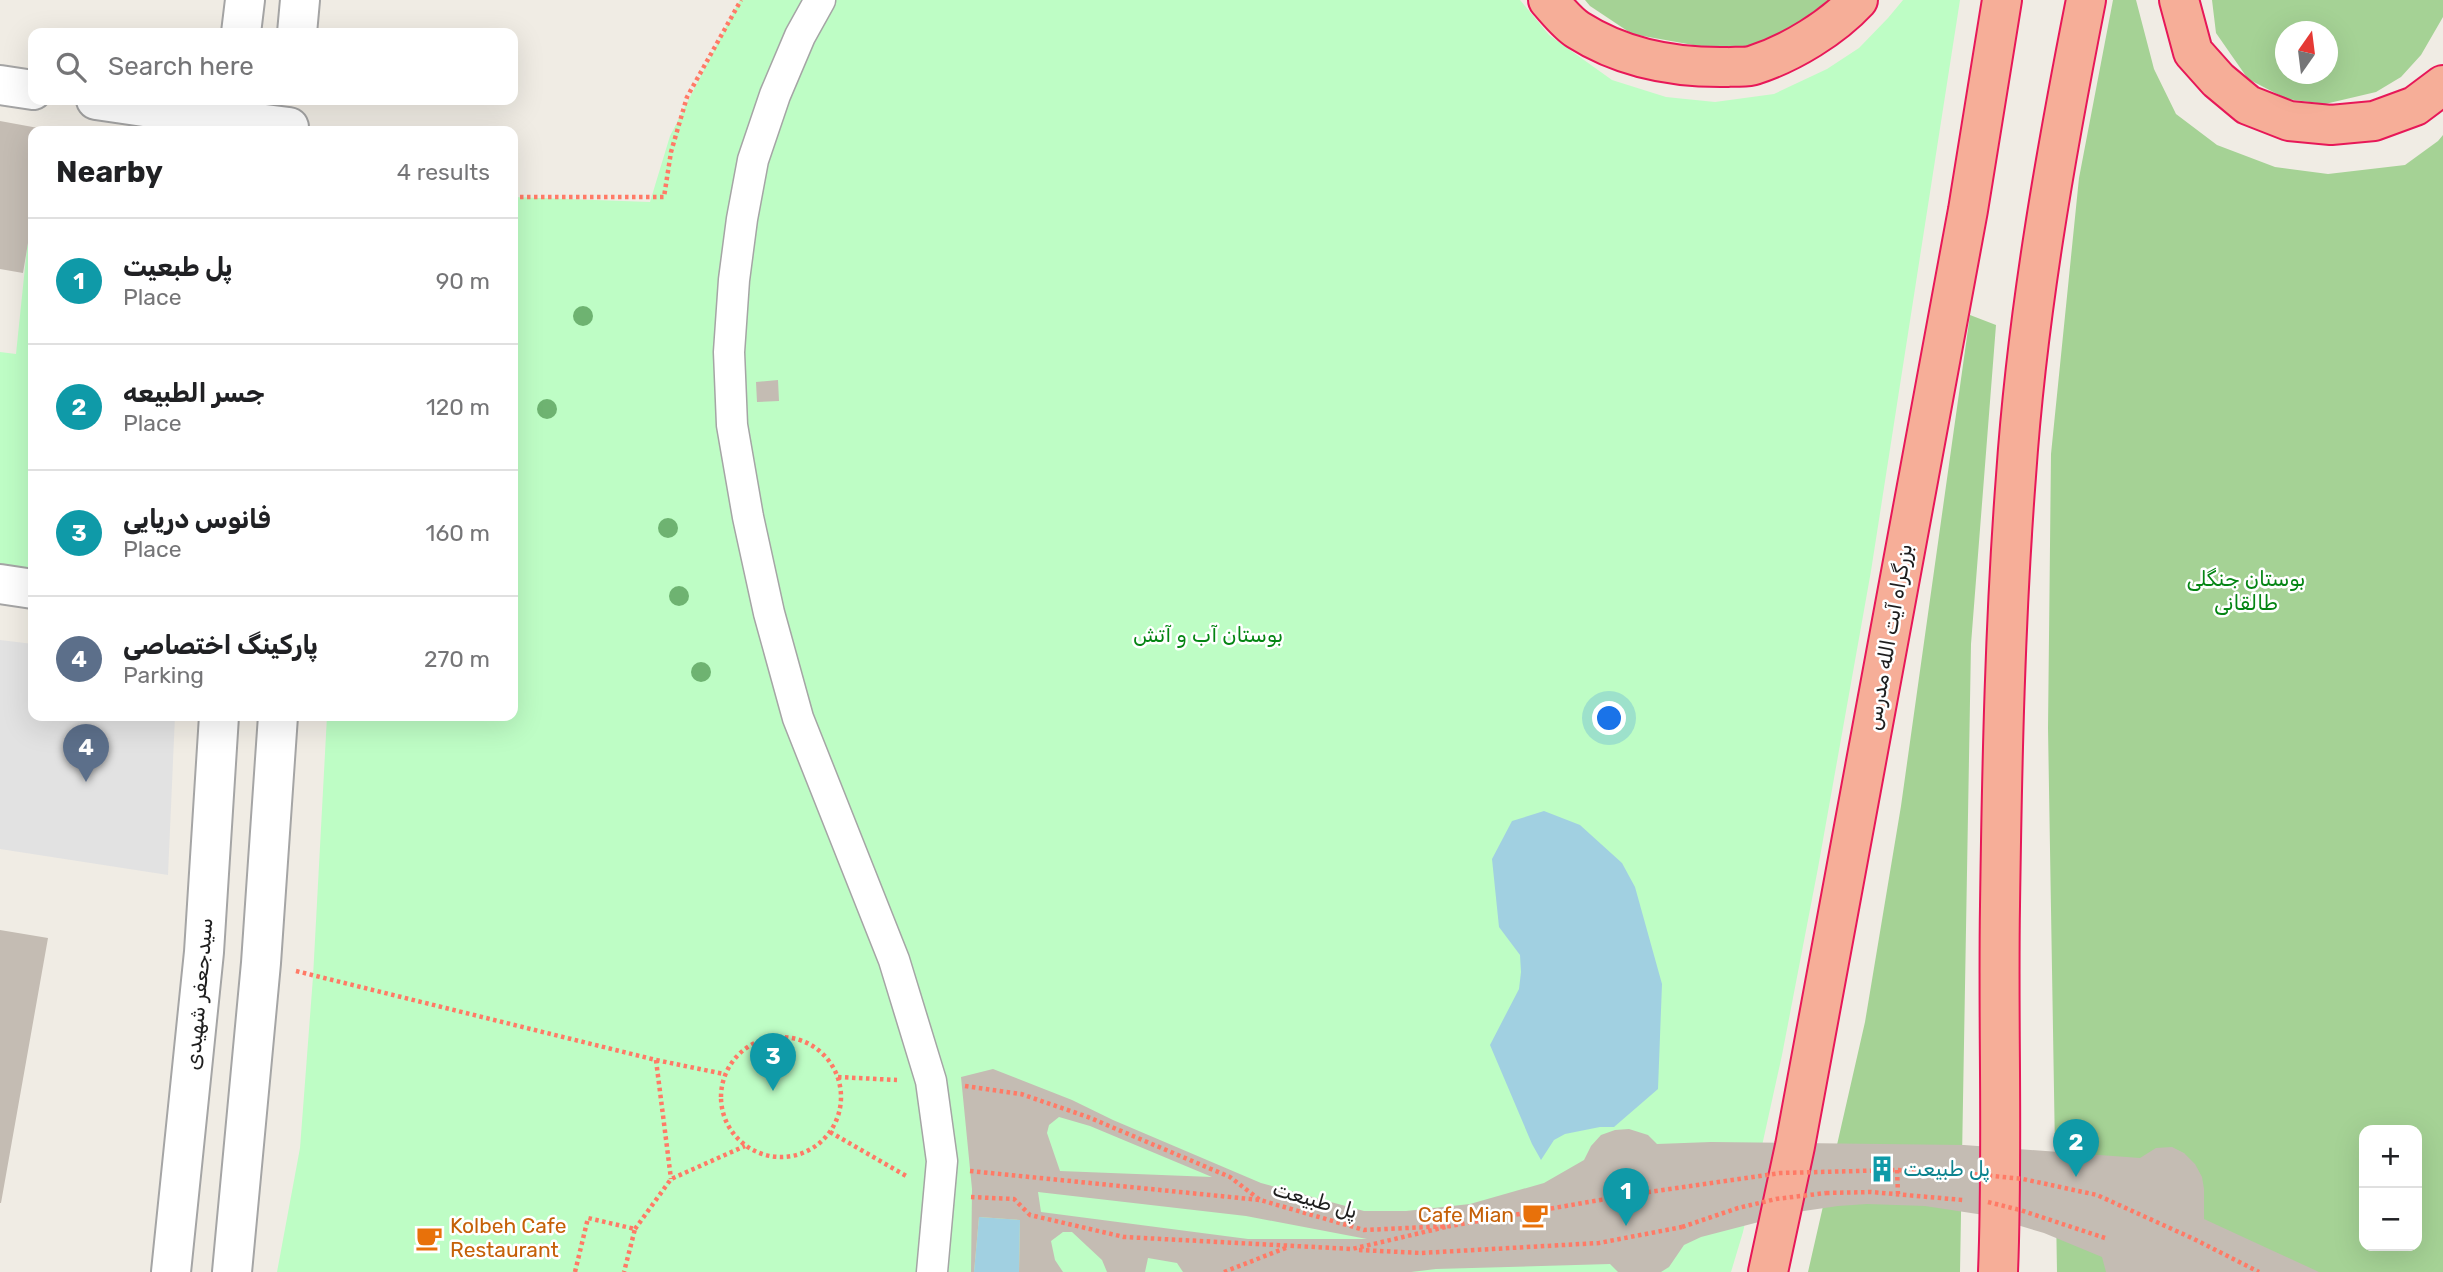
<!DOCTYPE html>
<html lang="en">
<head>
<meta charset="utf-8">
<style>
	:root { --surface:#fff; --page:#f6f6f6; --text:#202124; --muted:#757577; --line:#e0e0e0; --accent:#0b8043 }
	body { margin:0; font-family:Rubik,Vazirmatn,sans-serif; background:var(--page); color:var(--text) }
	.controls { position:absolute; right:21px; bottom:21px; display:grid; overflow:hidden; border-radius:14px; box-shadow:0 7px 28px #0002 }
	.controls button { width:63px; height:63px; display:grid; place-items:center; padding:0; border:0; border-bottom:2px solid var(--line); background:var(--surface); color:var(--text); font:35px sans-serif }
	.compass { position:absolute; left:2275px; top:21px; width:63px; height:63px; border-radius:50%; background:var(--surface); box-shadow:0 7px 28px #0002; rotate:14deg }
	.you { position:absolute; left:1610px; top:719px; width:24px; height:24px; margin:-18px; border:5px solid #fff; border-radius:50%; background:#1a73e8; box-shadow:0 0 0 10px #1a73e833 }
	.badge { display:grid; place-items:center; width:46px; height:46px; border-radius:50%; background:var(--accent); color:#fff; font-size:23px; font-weight:700 }
	.pin { position:absolute; translate:-50% -58px; filter:drop-shadow(0 2px 4px #0008) }
	.pin::after { content:''; position:absolute; top:37px; width:24px; height:21px; background:inherit; clip-path:polygon(0 0,100% 0,50% 100%) }
	.list { margin:0; padding:0; list-style:none }
	h2 { display:flex; justify-content:space-between; align-items:center; height:91px; margin:0; padding:0 28px; font-size:30px }
	h2 small { font-size:23px; font-weight:400; color:var(--muted) }
	.list li { display:grid; grid-template-columns:46px 1fr auto; gap:21px; align-items:center; box-sizing:border-box; height:126px; padding:0 28px; border-top:2px solid var(--line) }
	.list b { display:block; font-size:26px; white-space:nowrap }
	.list p { margin:0; font-size:23px; white-space:nowrap; color:var(--muted) }
	.list em { font-size:23px; font-style:normal; color:var(--muted) }
	.icon { flex:none; width:38px; height:38px; fill:none; stroke:currentColor; stroke-width:2; stroke-linecap:round; stroke-linejoin:round }
	.map { position:relative; flex:none; width:2443px; height:1272px; overflow:hidden }
	.search { position:absolute; background:var(--surface); box-shadow:0 7px 28px #0002; left:28px; top:28px; width:490px; height:77px; display:flex; align-items:center; gap:18px; box-sizing:border-box; padding:0 24px; border-radius:14px; color:var(--muted); font-size:26px }
	.panel { position:absolute; background:var(--surface); box-shadow:0 7px 28px #0002; left:28px; top:126px; width:490px; height:595px; border-radius:14px }
	.map>svg:first-child { display:block }
	.forest { fill:#a5d295; fill-rule:evenodd }
	.park { fill:#befdc5 }
	.parking { fill:#e2e2e2 }
	.water { fill:#a1d0e1 }
	.building { fill:#c4bcb3; fill-rule:evenodd }
	.lines { fill:none; stroke-linecap:round; stroke-linejoin:round }
	.pedestrian-casing { stroke:#a5a5a5; stroke-width:33 }
	.minor-casing { stroke:#a5a5a5; stroke-width:42 }
	.tertiary-casing { stroke:#a5a5a5; stroke-width:42 }
	.trunk-casing { stroke:#e71858; stroke-width:42 }
	.path { stroke:#ff7a66; stroke-width:4.5; stroke-dasharray:3.5 3.5; stroke-linecap:butt }
	.pedestrian { stroke:#fff; stroke-width:30 }
	.minor { stroke:#fff; stroke-width:38 }
	.tertiary { stroke:#fff; stroke-width:38 }
	.trunk { stroke:#f6ae98; stroke-width:38 }
	.path-bridge { stroke:#ff7a66; stroke-width:4.5; stroke-dasharray:3.5 3.5; stroke-linecap:butt }
	.tree { fill:#6eb371 }
	.labels { text-anchor:middle; stroke-width:5; stroke-linejoin:round; paint-order:stroke }
	.park-label { font-size:21px; fill:#048513; stroke:#fff }
	.street-label { font-size:21px; fill:#1e1e1e; stroke:#fff }
	.culture-label { font-size:21px; fill:#0d838f; stroke:#fff; text-anchor:start }
	.food-label { font-size:21px; fill:#c56008; stroke:#fff; text-anchor:end }
</style>
</head>
<body>
<div class="map">
<svg width="2443" height="1272" viewBox="0 0 2443 1272">
	<rect width="100%" height="100%" fill="#f0ece4"/>
	<!-- forest -->
	<path class="forest" d="M1585,0H1837L1770,48L1721,50L1632,34L1590,6Z
		M2113,0H2136L2154,69L2176,114L2217,145L2275,167L2328,174L2405,165L2438,141L2443,135V1272H2057L2048,728L2051,454L2079,178ZM2364,1130H2417V1246H2364Z
		M2212,0H2443V17L2421,55L2401,77L2376,92L2325,104L2287,99L2248,79L2216,33ZM2286,32H2328V74H2286Z
		M1970,315L1996,325L1971,644L1960,1272H1808L1865,1022L1901,806Z"/>
	<!-- park -->
	<path class="park" d="M740,0H1520L1549,35L1612,80L1666,97L1715,102L1774,94L1827,69L1859,48L1888,18L1903,0H1960L1871,571L1818,868L1782,1055L1743,1232L1731,1272H277L300,1148L313,977L327,716H513V197L650,202L670,136Z
		M33,190V573L0,568V352L16,354Z"/>
	<!-- parking -->
	<path class="parking" d="M0,640L33,644V716H175L168,875L0,849Z"/>
	<!-- water -->
	<path class="water" d="M1544,811L1580,825L1622,863L1635,887L1662,984L1658,1089L1614,1127H1600L1565,1134L1554,1140L1541,1160L1532,1144L1490,1045L1519,989L1521,972L1520,955L1499,927L1492,859L1512,821Z
		M979,1217L1020,1220L1019,1272H974Z"/>
	<!-- building -->
	<path class="building" d="M0,121L49,130L33,131V213L23,273L0,269Z
		M778,380L779,401L757,402L756,382Z
		M0,930L48,938L1,1203H0Z
		M993,1069L1072,1100L1113,1120L1261,1183L1364,1211H1406L1470,1204L1544,1183L1584,1160L1591,1146L1601,1135L1615,1130L1629,1129L1648,1135L1657,1144L1711,1142L1964,1145L2140,1158L2156,1148L2172,1147L2184,1153L2195,1164L2202,1177L2204,1189V1219L2319,1272H2106L2102,1257L2044,1233L1984,1215L1925,1206L1867,1204L1838,1206L1797,1212L1701,1237L1684,1245L1669,1267L1661,1272H1618L1610,1264L1436,1269L1411,1272H1183L1177,1263L1148,1258L1145,1272H1107L1102,1260L1072,1232H1063L1051,1241L1055,1260L1063,1272H1019L1020,1220L979,1217L974,1272H971L972,1189L961,1077ZM1059,1117L1090,1126L1212,1177L1060,1171L1047,1133L1049,1125ZM1038,1192L1246,1216L1367,1239H1248L1041,1212Z"/>
	<g class="lines">
		<!-- pedestrian casing -->
		<g class="pedestrian-casing">
			<path id="pedestrian" d="M820,0L800,36L775,95L753,160L742,219L734,280L729,352L732,425L748,517L769,613L798,718L894,960L931,1081L942,1161L932,1272"/>
		</g>
		<!-- minor casing -->
		<g class="minor-casing">
			<path id="minor" d="M0,85L33,90
				M96,100L233,120
				M0,584L33,589"/>
		</g>
		<!-- tertiary casing -->
		<g class="tertiary-casing">
			<path id="tertiary" d="M241,33L245,0
				M297,33L300,0
				M233,120L289,127
				M171,1272L204,952L219,716
				M232,1272L261,963L278,716"/>
		</g>
		<!-- trunk casing -->
		<g class="trunk-casing">
			<path id="trunk" d="M1548,0C1557,10 1567,23 1578,30C1622,58 1676,68 1728,67C1736,66 1746,68 1754,65C1791,53 1832,28 1858,0
				M2179,0L2193,52L2218,80L2248,105L2289,121L2331,125L2374,121L2415,106L2443,85
				M1768,1272L1795,1146L1968,210L2002,0
				M1998,1272C2003,1150 1998,1028 2000,906C2002,763 2005,619 2016,476C2027,316 2055,157 2086,0"/>
		</g>
		<!-- path -->
		<path class="path" d="M513,197H664L671,152L687,97L741,0
			M296,971L656,1060L724,1074
			M721 1097a60 60 0 1 1 120 0a60 60 0 1 1-120 0Z
			M656,1060L671,1179
			M838,1077L897,1080
			M965,1086L1021,1094L1088,1117L1230,1177L1260,1200
			M830,1132L908,1177
			M1897,1170L1898,1194
			M1826,1193L1871,1192L1963,1200
			M971,1197L1014,1199L1030,1215L1124,1237L1352,1249L1450,1226
			M635,1229L671,1179L745,1146
			M1359,1250L1421,1253L1599,1243L1682,1227
			M575,1272L588,1218L635,1229L624,1272
			M1224,1272L1288,1247"/>
		<!-- pedestrian -->
		<use href="#pedestrian" class="pedestrian"/>
		<!-- minor -->
		<use href="#minor" class="minor"/>
		<!-- tertiary -->
		<use href="#tertiary" class="tertiary"/>
		<!-- trunk -->
		<use href="#trunk" class="trunk"/>
		<!-- path-bridge -->
		<path class="path-bridge" d="M970,1171L1260,1200L1364,1230L1450,1226L1629,1195L1780,1173L1897,1170L1963,1173L2023,1179L2097,1195L2194,1239L2259,1272
			M1988,1202L2020,1210L2105,1238
			M1682,1227L1738,1208L1776,1199L1826,1193"/>
	</g>
	<!-- trees -->
	<g class="tree">
		<circle cx="583" cy="316" r="10"/>
		<circle cx="547" cy="409" r="10"/>
		<circle cx="668" cy="528" r="10"/>
		<circle cx="679" cy="596" r="10"/>
		<circle cx="701" cy="672" r="10"/>
	</g>
	<!-- icons -->
	<defs>
		<g id="building-bare" transform="scale(2.1)"><path d="M-4-6H4V6H1V3H-1V6H-4ZM-2.5-4.3h1.7v1.8h-1.7ZM.8-4.3h1.7v1.8H.8ZM-2.5-1h1.7V.8h-1.7ZM.8-1h1.7V.8H.8Z" fill="#0f9aa8" stroke="#fff" stroke-width="2.5" paint-order="stroke"/></g>
		<g id="cafe-bare" transform="scale(2.1)"><path d="M-5.5-4.5H6V0H3Q3 3.5 0 3.5H-2.5Q-5.5 3.5-5.5 0ZM3-3.2v2h1.7v-2ZM-6 4.5H4V6H-6Z" fill="#e8710a" stroke="#fff" stroke-width="2.5" paint-order="stroke"/></g>
	</defs>
	<g fill-rule="evenodd">
		<use href="#building-bare" x="1882" y="1169"/>
		<use href="#cafe-bare" x="1535" y="1215"/>
		<use href="#cafe-bare" x="429" y="1238"/>
	</g>
	<g class="labels">
		<!-- park labels -->
		<g class="park-label">
			<text x="2246" y="586">بوستان جنگلی<tspan x="2246" dy="24">طالقانی</tspan></text>
			<text x="1208" y="642">بوستان آب و آتش</text>
		</g>
		<!-- street labels -->
		<g class="street-label">
			<text transform="translate(1889 637) rotate(-80)" y="7">بزرگراه آیت الله مدرس</text>
			<text transform="translate(199 994) rotate(-85)" y="7">سیدجعفر شهیدی</text>
			<text transform="translate(1315 1200) rotate(16)" y="7">پل طبیعت</text>
		</g>
		<!-- culture labels -->
		<g class="culture-label">
			<text x="1903" y="1176">پل طبیعت</text>
		</g>
		<!-- food labels -->
		<g class="food-label">
			<text x="1514" y="1222">Cafe Mian</text>
			<text x="450" y="1233" text-anchor="start">Kolbeh Cafe<tspan x="450" dy="24">Restaurant</tspan></text>
		</g>
	</g>
</svg>
<div class="controls">
<button>+</button>
<button>−</button>
</div>
<svg class="compass" viewBox="-18 -18 36 36"><path d="M0-13l5 13h-10z" fill="#e53935"/><path d="M0 13l5-13h-10z" fill="#757577"/></svg>
<div class="you"></div>
<div class="pin badge" style="left:1626px;top:1226px;background:#0f9aa8">1</div>
<div class="pin badge" style="left:2076px;top:1177px;background:#0f9aa8">2</div>
<div class="pin badge" style="left:773px;top:1091px;background:#0f9aa8">3</div>
<div class="pin badge" style="left:86px;top:782px;background:#5c6f8a">4</div>
<div class="search"><svg class="icon" aria-label="search" viewBox="0 0 24 24"><circle cx="10" cy="10" r="6"/><path d="M15 15l6 6"/></svg>Search here</div>
<section class="panel">
<h2>Nearby<small>4 results</small></h2>
<ul class="list">
<li><span class="badge" style="background:#0f9aa8">1</span><div><b>پل طبعیت</b><p>Place</p></div><em>90 m</em></li>
<li><span class="badge" style="background:#0f9aa8">2</span><div><b>جسر الطبيعه</b><p>Place</p></div><em>120 m</em></li>
<li><span class="badge" style="background:#0f9aa8">3</span><div><b>فانوس دریایی</b><p>Place</p></div><em>160 m</em></li>
<li><span class="badge" style="background:#5c6f8a">4</span><div><b>پارکینگ اختصاصی</b><p>Parking</p></div><em>270 m</em></li>
</ul>
</section>
</div>
</body>
</html>
